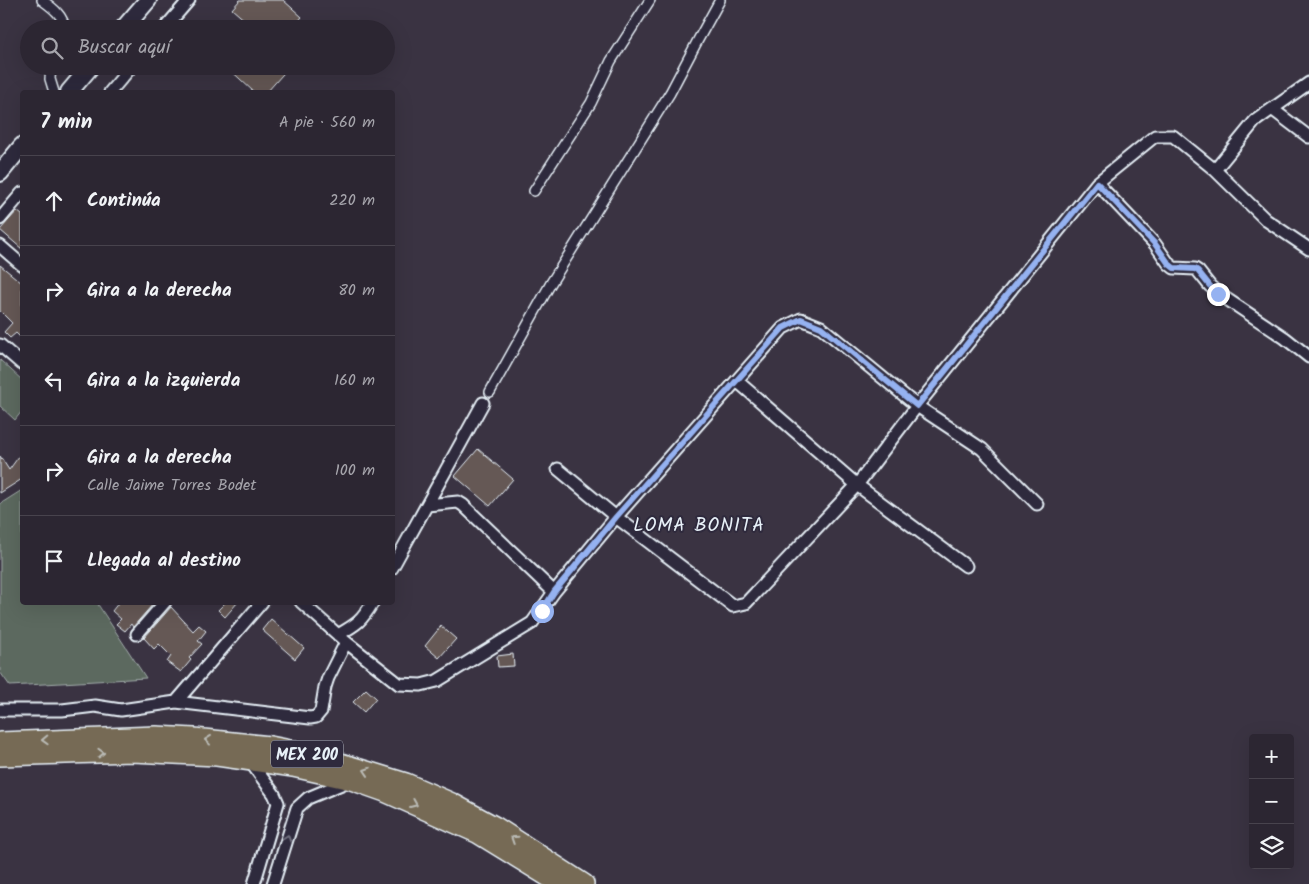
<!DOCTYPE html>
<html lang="es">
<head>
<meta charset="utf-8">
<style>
	:root { --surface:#2c2632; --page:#38323e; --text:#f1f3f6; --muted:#a6a5ac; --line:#48434d }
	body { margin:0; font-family:Kalam,sans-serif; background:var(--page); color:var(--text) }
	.controls { position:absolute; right:15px; bottom:15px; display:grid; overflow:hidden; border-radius:5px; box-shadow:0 5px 20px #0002 }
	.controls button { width:45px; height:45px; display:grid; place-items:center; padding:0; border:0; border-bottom:1px solid var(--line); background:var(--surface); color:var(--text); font:25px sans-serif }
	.stop { position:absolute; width:15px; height:15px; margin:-11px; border:4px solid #95b2f1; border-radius:50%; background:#fff }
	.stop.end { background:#95b2f1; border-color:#fff; box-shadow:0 1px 5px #0008 }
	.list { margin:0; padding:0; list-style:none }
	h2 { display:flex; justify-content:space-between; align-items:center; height:65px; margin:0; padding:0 20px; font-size:21px }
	h2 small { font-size:16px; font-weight:400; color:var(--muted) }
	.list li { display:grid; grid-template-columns:32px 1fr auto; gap:15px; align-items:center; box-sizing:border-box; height:90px; padding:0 20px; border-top:1px solid var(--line) }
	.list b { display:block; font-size:19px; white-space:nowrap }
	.list p { margin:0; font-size:16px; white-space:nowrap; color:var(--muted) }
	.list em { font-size:16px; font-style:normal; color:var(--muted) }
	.icon { flex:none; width:28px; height:28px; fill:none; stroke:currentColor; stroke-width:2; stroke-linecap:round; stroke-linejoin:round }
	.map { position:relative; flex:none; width:1309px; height:884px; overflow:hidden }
	.search { position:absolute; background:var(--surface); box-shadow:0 5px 20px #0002; left:20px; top:20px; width:375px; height:55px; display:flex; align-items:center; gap:12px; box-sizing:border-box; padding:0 18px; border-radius:28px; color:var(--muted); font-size:19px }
	.panel { position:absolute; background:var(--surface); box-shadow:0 5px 20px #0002; left:20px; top:90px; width:375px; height:515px; border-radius:5px }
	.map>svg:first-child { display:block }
	.green { fill:#5c695e; stroke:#a2adab }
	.building { fill:#655955; stroke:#e8f1f8 }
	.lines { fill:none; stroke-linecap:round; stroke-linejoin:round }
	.pedestrian-casing { stroke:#e8f1f8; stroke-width:12 }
	.minor-casing { stroke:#e8f1f8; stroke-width:15 }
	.secondary-casing { stroke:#e8f1f8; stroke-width:20 }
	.trunk-casing { stroke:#e8f1f8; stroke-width:22 }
	.pedestrian { stroke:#2f2a3d; stroke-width:9 }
	.minor { stroke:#2f2a3d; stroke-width:11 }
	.secondary { stroke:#2f2a3d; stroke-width:16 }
	.trunk { stroke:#766a54; stroke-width:19 }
	.oneway { stroke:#babbb6 }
	.oneway2 { stroke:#70707e }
	.route { stroke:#95b2f1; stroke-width:6 }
	.labels { text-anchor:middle; stroke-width:4; stroke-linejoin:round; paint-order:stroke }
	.shield { fill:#2f2a3d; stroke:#b0b5c0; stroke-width:1 }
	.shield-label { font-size:16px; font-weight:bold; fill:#e8f1f8 }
	.neighbourhood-label { font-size:19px; letter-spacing:1px; fill:#e8f1f8; stroke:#2f2a3d }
</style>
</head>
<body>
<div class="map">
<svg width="1309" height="884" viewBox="0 0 1309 884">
	<rect width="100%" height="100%" fill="#3a3342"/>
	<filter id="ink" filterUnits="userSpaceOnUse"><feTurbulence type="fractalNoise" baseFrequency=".02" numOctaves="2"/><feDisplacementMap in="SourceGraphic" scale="10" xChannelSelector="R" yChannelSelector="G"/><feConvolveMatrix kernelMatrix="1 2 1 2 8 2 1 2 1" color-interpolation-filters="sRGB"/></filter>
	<g filter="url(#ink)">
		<!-- green -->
		<path class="green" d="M0,360L22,380V411L15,420L0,406Z
			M22,490V602L97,603L146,678L10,686L0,672V504Z"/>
		<!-- building -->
		<path class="building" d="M240,0H283L302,17L291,29H255L232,9Z
			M226,66H290L267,92H254Z
			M17,211L22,215V249L0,230Z
			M0,265L22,283V339L16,333L10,338L4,332L12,323L0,311Z
			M478,449L513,479L490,506L455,476Z
			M22,452V479L0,493V456L9,470Z
			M119,602H151L153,604L133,627L131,624L125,631L116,624L121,619L112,611Z
			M226,602H238L225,617L218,610Z
			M171,607L193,631L199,625L206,631L198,641L202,644L189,658L191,660L181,672L167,662L171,656L159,644L154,649L144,638Z
			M271,619L304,648L295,659L262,630Z
			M441,626L456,639L439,658L425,646Z
			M513,654L514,666L498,667L497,656Z
			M366,689L376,698L364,712L353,702Z"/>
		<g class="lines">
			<!-- pedestrian casing -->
			<g class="pedestrian-casing">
				<path id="pedestrian" d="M42,0C53,8 63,15 65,29
					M51,66L50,79L54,92
					M534,191L591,103L611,61L650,0
					M490,392L551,283L670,93L698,40L720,0"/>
			</g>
			<!-- minor casing -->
			<g class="minor-casing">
				<path id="minor" d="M164,29L189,0
					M110,92L132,66
					M1272,109L1309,137
					M1215,170L1255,121L1309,83
					M1097,183L1155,244L1169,264L1174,268L1195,269L1198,271L1210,286L1219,294L1285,338L1309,357
					M0,219L22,193
					M0,246L22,265
					M0,345L22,364
					M737,381L857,485L966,566
					M558,469L616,517L733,606L746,603L857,485L917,406L1097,183L1155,136H1173L1215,170L1266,220L1309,249
					M427,505L458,502L463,505L554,592
					M392,568L483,403
					M301,602L346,642L399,684L421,685L437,681L532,623L554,592L616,517L783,328L801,319L821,327L917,406L982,449L1037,504
					M137,634L165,602
					M338,635C357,624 361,622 373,602
					M176,702L262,602
					M0,710H62L95,706L121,710L176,702L310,718L316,717L321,711L325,687L328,678L346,642
					M249,760L274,794L278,803L254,884
					M273,884L297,808L308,798L351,780"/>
			</g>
			<!-- secondary casing -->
			<g class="secondary-casing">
				<path id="secondary" d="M123,29L148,0
					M69,92L91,66
					M0,173L22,146"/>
			</g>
			<!-- trunk casing -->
			<g class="trunk-casing">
				<path id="trunk" d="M0,742L156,736L194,738L270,746L311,754L406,783L452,803L496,827L584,884
					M0,756L132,752L217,756L293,767L351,780L385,792L477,833L560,884"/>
			</g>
			<!-- pedestrian -->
			<use href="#pedestrian" class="pedestrian"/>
			<!-- minor -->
			<use href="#minor" class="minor"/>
			<!-- secondary -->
			<use href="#secondary" class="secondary"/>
			<!-- trunk -->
			<use href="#trunk" class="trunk"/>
		</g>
		<!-- one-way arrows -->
		<defs><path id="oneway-chevron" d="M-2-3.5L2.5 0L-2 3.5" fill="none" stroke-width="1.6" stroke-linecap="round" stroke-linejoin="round" transform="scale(1.25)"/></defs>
		<g class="oneway">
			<use href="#oneway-chevron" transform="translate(45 740) rotate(178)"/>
			<use href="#oneway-chevron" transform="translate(208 740) rotate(-174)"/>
			<use href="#oneway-chevron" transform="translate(101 753) rotate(-2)"/>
			<use href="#oneway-chevron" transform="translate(367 771) rotate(-162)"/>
			<use href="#oneway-chevron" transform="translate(414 804) rotate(23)"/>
			<use href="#oneway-chevron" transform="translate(514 839) rotate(-147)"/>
		</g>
		<use class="oneway2" href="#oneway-chevron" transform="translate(287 838) rotate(-72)"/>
	</g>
	<g class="lines" filter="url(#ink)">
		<!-- route -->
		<path class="route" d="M542,611L554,592L616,517L783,328L801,319L821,327L917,406L1097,183L1155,244L1169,264L1174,268L1195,269L1198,271L1210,286L1218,294"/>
	</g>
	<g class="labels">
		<!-- shield labels -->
		<rect class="shield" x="271" y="740.5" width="72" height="27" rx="4"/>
		<g class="shield-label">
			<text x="307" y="760">MEX 200</text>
		</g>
		<!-- neighbourhood labels -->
		<g class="neighbourhood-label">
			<text x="699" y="531">LOMA BONITA</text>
		</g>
	</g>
</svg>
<div class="controls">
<button>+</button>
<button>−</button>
<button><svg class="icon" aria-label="layers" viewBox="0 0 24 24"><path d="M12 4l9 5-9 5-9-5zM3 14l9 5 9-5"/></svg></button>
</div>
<div class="stop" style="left:542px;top:611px"></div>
<div class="stop end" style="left:1218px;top:294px"></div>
<div class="search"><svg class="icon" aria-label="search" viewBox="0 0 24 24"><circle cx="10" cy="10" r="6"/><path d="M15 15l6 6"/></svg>Buscar aquí</div>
<section class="panel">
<h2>7 min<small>A pie · 560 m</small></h2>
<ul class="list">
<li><svg class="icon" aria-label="ahead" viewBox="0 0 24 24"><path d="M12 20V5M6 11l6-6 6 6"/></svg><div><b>Continúa</b></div><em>220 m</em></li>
<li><svg class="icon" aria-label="right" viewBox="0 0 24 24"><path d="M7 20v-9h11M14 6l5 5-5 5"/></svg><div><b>Gira a la derecha</b></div><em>80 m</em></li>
<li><svg class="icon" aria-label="left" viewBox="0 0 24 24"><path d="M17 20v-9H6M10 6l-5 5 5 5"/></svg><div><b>Gira a la izquierda</b></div><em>160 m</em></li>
<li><svg class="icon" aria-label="right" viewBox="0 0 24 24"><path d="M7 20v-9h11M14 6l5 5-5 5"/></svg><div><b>Gira a la derecha</b><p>Calle Jaime Torres Bodet</p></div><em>100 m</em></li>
<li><svg class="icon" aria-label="arrive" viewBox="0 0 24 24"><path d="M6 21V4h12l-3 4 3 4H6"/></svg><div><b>Llegada al destino</b></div></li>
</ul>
</section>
</div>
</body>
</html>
